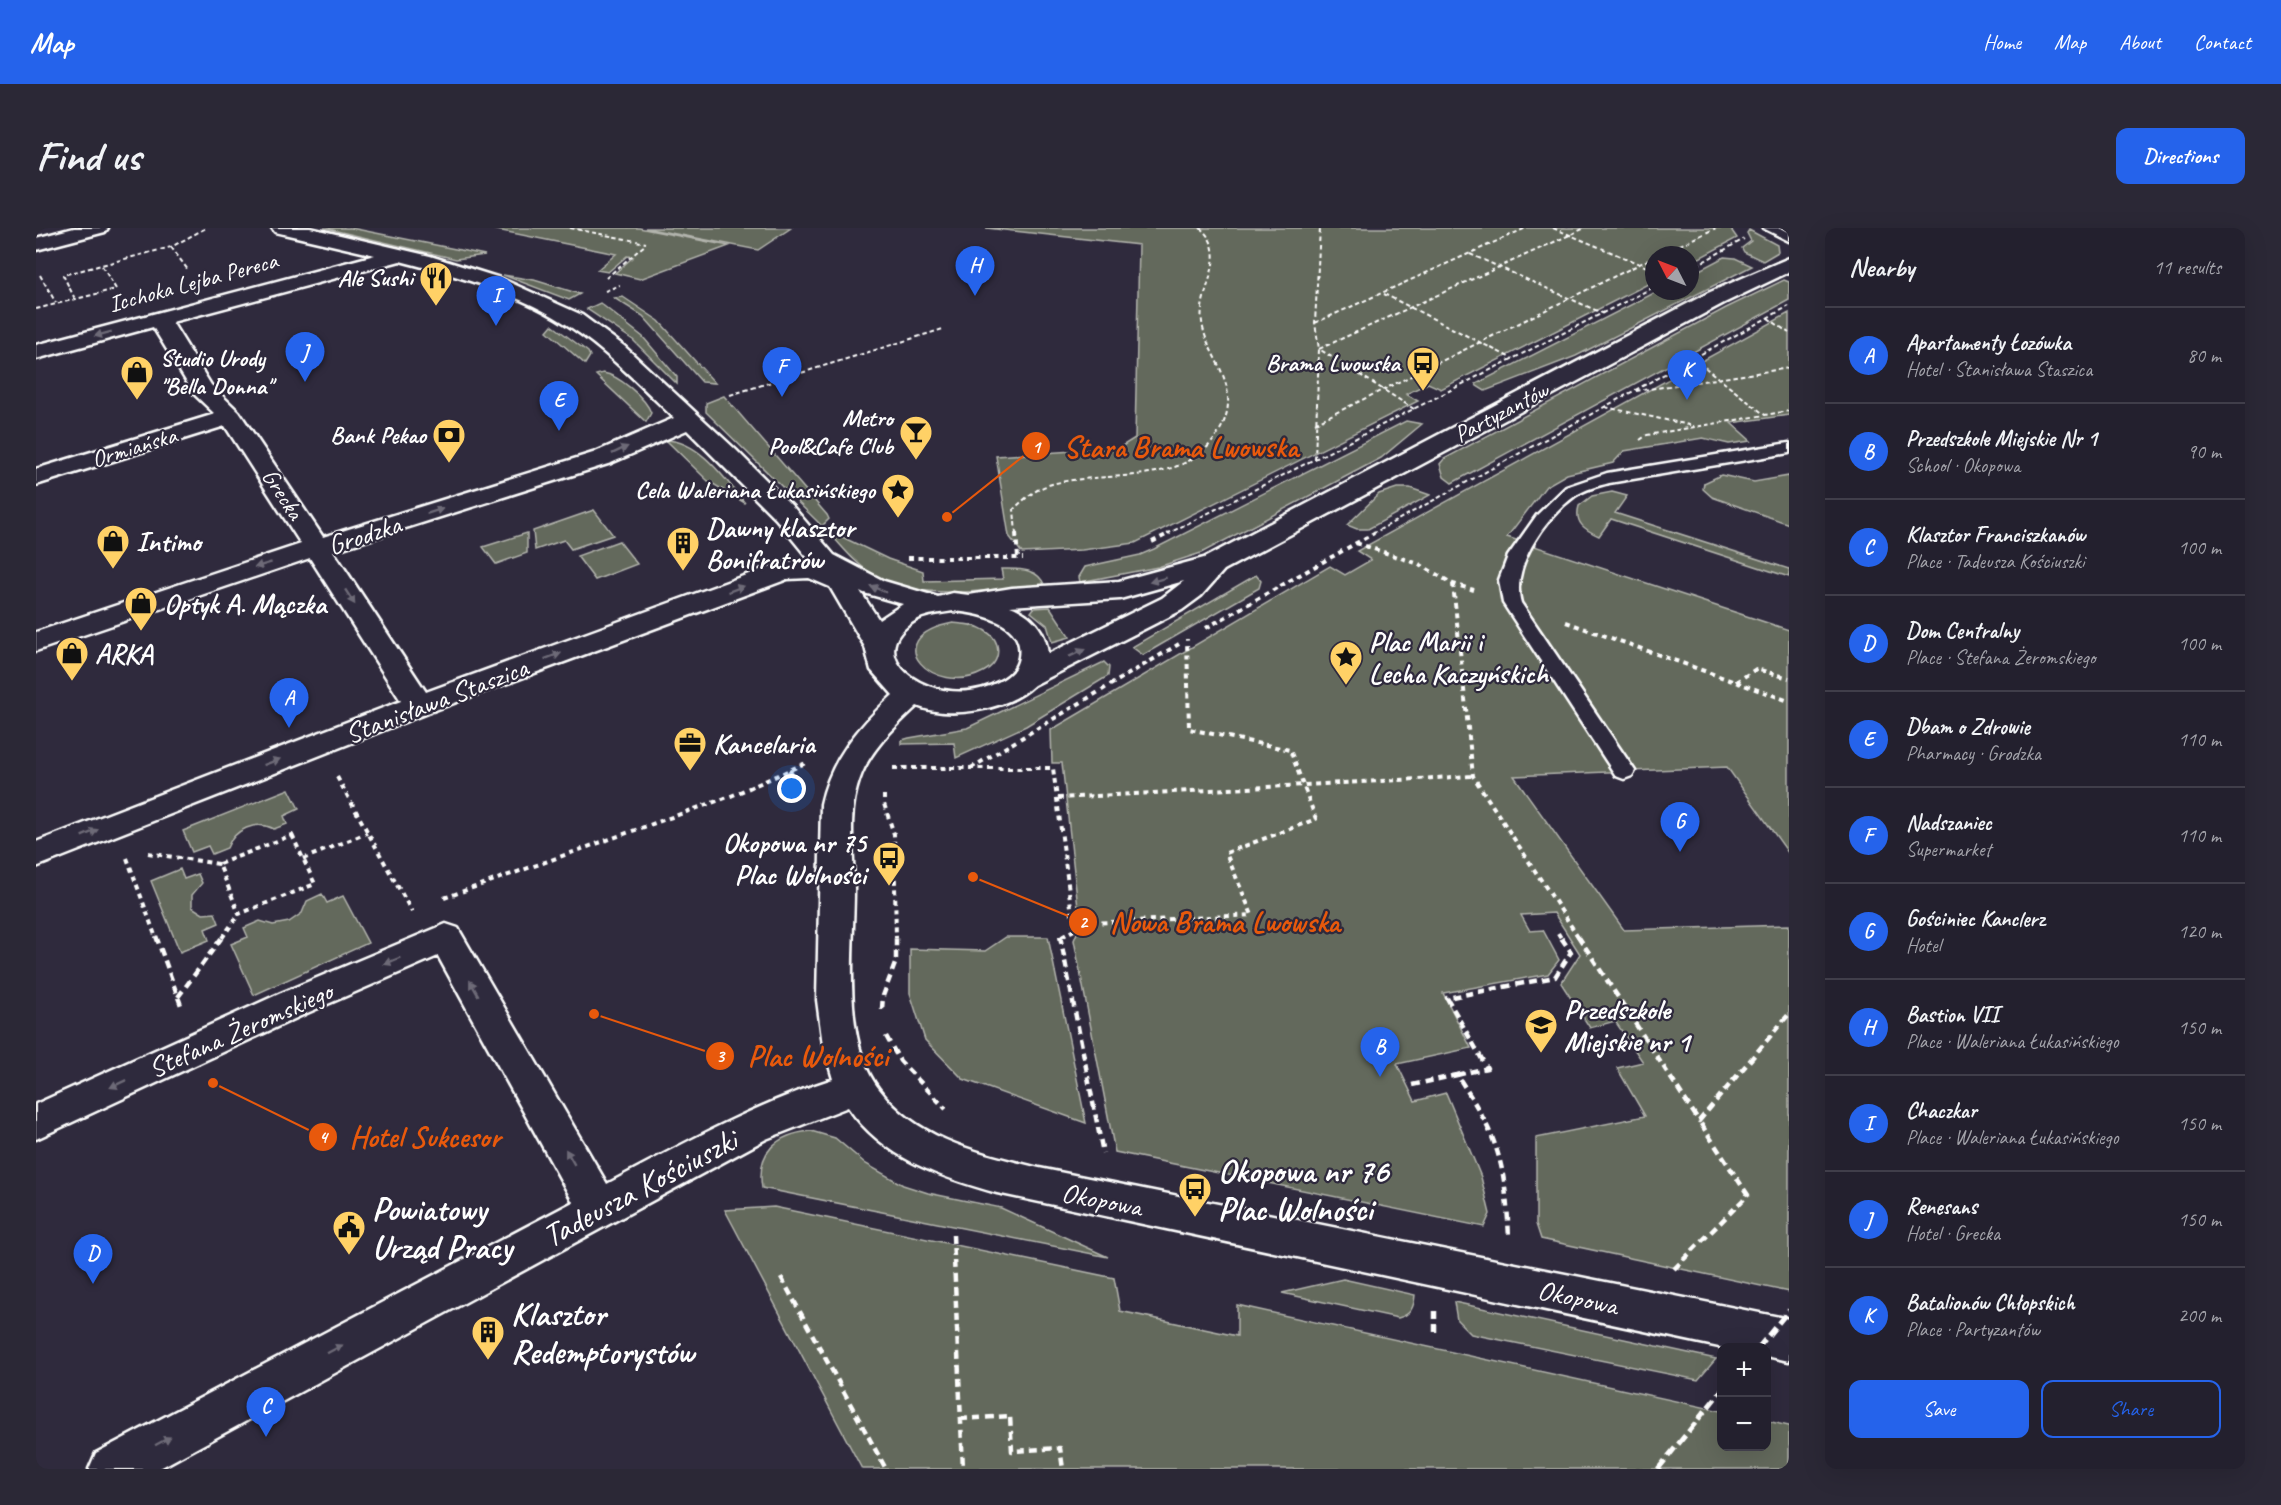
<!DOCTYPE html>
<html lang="en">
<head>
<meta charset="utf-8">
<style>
	:root { --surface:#23202e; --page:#2b2836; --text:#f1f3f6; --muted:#a3a3aa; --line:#403e4a; --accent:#2563eb }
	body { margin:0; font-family:Caveat,sans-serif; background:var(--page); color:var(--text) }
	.controls { position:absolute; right:18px; bottom:18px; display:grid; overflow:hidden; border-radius:12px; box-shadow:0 6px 24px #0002 }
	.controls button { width:54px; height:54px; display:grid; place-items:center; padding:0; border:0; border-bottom:2px solid var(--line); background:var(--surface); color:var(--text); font:30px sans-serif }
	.compass { position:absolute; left:1609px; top:18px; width:54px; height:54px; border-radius:50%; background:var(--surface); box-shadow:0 6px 24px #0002; rotate:312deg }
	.you { position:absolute; left:756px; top:561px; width:21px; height:21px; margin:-15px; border:4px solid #fff; border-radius:50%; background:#1a73e8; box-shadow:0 0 0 9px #1a73e833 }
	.badge { display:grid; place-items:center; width:39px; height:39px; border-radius:50%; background:var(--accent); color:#fff; font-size:20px; font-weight:700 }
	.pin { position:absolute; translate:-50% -50px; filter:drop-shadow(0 2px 3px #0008) }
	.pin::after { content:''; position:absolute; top:32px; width:21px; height:18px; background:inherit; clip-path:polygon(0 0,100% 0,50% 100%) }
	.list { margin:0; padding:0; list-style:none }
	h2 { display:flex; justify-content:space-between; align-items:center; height:78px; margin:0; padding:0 24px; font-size:26px }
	h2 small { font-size:20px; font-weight:400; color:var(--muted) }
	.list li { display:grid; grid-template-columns:39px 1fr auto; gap:18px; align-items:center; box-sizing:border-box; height:96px; padding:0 24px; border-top:2px solid var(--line) }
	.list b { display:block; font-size:22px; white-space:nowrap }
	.list p { margin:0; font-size:20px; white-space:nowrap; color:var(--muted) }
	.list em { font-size:20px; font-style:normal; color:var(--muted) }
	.actions { display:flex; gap:12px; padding:18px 24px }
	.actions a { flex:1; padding:14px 0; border:2px solid var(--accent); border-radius:12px; text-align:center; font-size:21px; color:var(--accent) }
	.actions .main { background:var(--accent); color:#fff }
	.map { position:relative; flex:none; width:1753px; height:1241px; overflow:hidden; border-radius:12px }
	header { display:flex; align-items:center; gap:36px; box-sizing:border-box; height:84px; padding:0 30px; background:var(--accent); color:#fff }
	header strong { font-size:28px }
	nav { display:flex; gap:33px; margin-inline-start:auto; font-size:21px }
	.intro { display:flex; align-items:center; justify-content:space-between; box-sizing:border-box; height:144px; padding:0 36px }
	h1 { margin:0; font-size:42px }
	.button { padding:15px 27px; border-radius:12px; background:var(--accent); color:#fff; font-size:21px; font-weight:700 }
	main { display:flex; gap:36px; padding:0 36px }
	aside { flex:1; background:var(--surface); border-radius:12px; box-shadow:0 6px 24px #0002 }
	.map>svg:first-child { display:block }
	.green { fill:#64695b; stroke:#b2b4ad; stroke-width:1.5 }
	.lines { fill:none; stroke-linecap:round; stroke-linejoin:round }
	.service-casing { stroke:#fff; stroke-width:5 }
	.minor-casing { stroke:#fff; stroke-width:5 }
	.path-far2 { stroke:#fff; stroke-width:2; stroke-dasharray:4.5 3; stroke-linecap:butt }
	.path-far1 { stroke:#fff; stroke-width:4; stroke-dasharray:5 4.5; stroke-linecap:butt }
	.path { stroke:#fff; stroke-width:4.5; stroke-dasharray:8 5; stroke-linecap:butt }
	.service { fill:#2f2a3d; fill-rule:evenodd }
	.minor { fill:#2f2a3d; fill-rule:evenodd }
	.rail { stroke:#fff; stroke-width:5; stroke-dasharray:11 5; stroke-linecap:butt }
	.oneway { fill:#6d6a77 }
	.labels { text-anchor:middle; stroke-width:4.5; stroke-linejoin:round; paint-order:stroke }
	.far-poi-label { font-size:24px; font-weight:bold; fill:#fff; stroke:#2f2a3d; text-anchor:end }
	.far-street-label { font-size:24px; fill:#fff; stroke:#2f2a3d }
	.poi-label { font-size:28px; font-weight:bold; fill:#fff; stroke:#2f2a3d; text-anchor:start }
	.street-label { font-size:28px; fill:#fff; stroke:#2f2a3d }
	.near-poi-label { font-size:33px; font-weight:bold; fill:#fff; stroke:#2f2a3d; text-anchor:start }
	.near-street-label { font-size:33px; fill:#fff; stroke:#2f2a3d }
	.leader { fill:none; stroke:#e8590c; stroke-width:2 }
	.callout-dot { fill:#e8590c; stroke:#2f2a3d; stroke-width:2 }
	.mark-label { font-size:18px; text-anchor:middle; font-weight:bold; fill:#fff }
	.callout-label { font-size:30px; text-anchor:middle; font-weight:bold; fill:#e8590c; stroke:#2f2a3d; stroke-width:4.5; stroke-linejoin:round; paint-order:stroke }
</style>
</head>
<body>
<header>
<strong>Map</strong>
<nav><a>Home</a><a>Map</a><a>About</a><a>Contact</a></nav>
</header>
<div class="intro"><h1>Find us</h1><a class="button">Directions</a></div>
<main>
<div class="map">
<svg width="1753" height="1241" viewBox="0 0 1753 1241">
	<rect width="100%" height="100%" fill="#2f2a3d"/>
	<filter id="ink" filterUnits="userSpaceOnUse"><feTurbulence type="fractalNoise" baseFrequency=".0167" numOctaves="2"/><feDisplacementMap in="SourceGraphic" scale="12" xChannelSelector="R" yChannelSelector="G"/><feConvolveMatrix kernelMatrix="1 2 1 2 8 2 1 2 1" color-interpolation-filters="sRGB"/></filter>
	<g filter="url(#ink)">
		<!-- green -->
		<path class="green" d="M288,0H315L449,27L420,31Z
			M451,0H603L693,18L604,51L579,45L597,29L591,28L572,44L561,42L580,26Z
			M609,0H755L722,22Z
			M950,0H1694L1701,10L1654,35V27H1618V53L1405,161L1392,155L1370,166L1382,173L1099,315L1046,322L986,325L973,308L960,228L1083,220L1099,210L1103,17Z
			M1713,2L1741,17L1742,24L1727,33L1708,24L1706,20L1715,13L1711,5Z
			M1688,29L1699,30L1716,38L1540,128L1449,163L1441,158L1440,156L1622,63H1654V47Z
			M467,47L498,52L544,66L533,72Z
			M1748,52L1753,54V72L1416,255L1408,249L1404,236L1408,231L1690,80Z
			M587,69L623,93L679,155L666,154L607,88L578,70Z
			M564,75L607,109L641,149V156L597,112L551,81Z
			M1753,85V187L1695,195L1715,213L1693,216L1667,210L1588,223L1577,235L1531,246L1510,258L1471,309L1753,402V626L1691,539L1478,548L1588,702L1753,697V1064L1505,1011L1500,996V910L1609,888L1581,840L1607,834L1579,793L1554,800L1525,755L1544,726L1518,685L1485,687L1494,703L1507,702L1523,732L1512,746L1407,765L1435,820L1361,836L1379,873L1410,865L1445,949L1454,986L1448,999L1079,924L1038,712L1044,698L1026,535H1016L1015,502L1294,338L1309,347L1335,332L1321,323Z
			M516,97L552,124L554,128L549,136L511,103Z
			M567,145C582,147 610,170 615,185L610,194L560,147Z
			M688,168L791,287L793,291L786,298L670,184V175Z
			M1370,193L1386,196L1345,230L1165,325L1122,339L1044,354L1043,349L1049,339L1104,327L1118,321Z
			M630,212C664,213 689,251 709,275L672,253Z
			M1685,247L1718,254L1753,248V296L1676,269L1667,261L1668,255Z
			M1361,260H1374L1394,267L1332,301H1321L1311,297L1343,266Z
			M1576,264L1591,268L1579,285L1753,341V349L1575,291L1563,308C1549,302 1538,295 1543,278L1556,268Z
			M558,282L577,307L535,321L528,312L499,322L497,303Z
			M491,305V325L460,336L447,319Z
			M804,308L852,331L887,343L888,353L967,351L965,341C981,341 1002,339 1009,358C954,361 884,376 835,345C820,336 809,322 798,310Z
			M583,313L601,336L559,352L541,328Z
			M1220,347L1225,353L1223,360L1107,427L1096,419Z
			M1014,379L1034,409L1016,414L1011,397L995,384L998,380Z
			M917,395C927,396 939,396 948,402C967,413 966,434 947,444C899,470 838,410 917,395Z
			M1068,434L1073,439L1072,448L990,498L920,530L918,515L866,516V512L873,510L931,500Z
			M253,561L263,581L248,588L251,596L238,601C220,592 198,601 191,620L176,626L172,618L156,624L147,603Z
			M144,641L148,651L162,646L166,655L156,667V679L167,686L179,685L183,695L169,701L173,712L144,724L115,653Z
			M286,666L291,675L307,668L332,715L218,767L195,716L212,709L208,700L224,693L237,697L253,694L266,685L271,673Z
			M970,709H1012L1050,895L927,851L889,812L874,765V721L949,723Z
			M775,903L799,910L830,936L867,957L892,965L965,980L1072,1029L726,960C720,924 741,906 775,903Z
			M738,979L1078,1050L1084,1083L1201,1108V1077L1685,1183L1686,1218H1730L1731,1193L1753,1198V1241H826L689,982Z
			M1307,1051L1379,1067C1378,1079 1375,1087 1362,1090L1246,1065Z
			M1418,1074L1680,1131L1662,1152L1435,1106L1421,1092Z"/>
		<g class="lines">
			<!-- service casing -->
			<g class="service-casing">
				<path id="service" d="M1727,0H1745L1753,4V13Z
					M1753,215V225L1573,255C1562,258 1549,261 1539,268C1510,289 1474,339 1485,375L1599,543L1596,548L1588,551L1580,548L1467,375L1463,352L1472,328L1501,287L1530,259L1571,245Z"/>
			</g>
			<!-- minor casing -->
			<g class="minor-casing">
				<path id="minor" d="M38,0H72L69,4L0,22V10Z
					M236,0H274L394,28L464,50L546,87L588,118L700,222L758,280L798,327L848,353L902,369L917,365L933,367L976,360L1083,353L1168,330L1672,65L1753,30V44L1688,75L1188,342L1165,368L1146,382L998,457C972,482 914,492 881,478C859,499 833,522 823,553C811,588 818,625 818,661C818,721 805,812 843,861C882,913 944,925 1003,940L1753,1091V1133L1730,1128V1120H1688L961,965C904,949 847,930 812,879L730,911L122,1241H53L60,1225L537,974L402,728L271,785L0,911V876L245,765L410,696L422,700L571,956C645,917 717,877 797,851L787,817L781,772L785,576C795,530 824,497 857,467L835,442L829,419L794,359L773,350L752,351L394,484L0,639V614L365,473L274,330L0,423V404L265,316L189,198L0,257V241L179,186L158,166L117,99L0,131V117L339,27L239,4ZM364,33C426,49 494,68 546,107C579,131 609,162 638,190L557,225L287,309L203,184L175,157L136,94ZM651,202L740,291L775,334L758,333L732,339L390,464L297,323L575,235ZM1148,353L1126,370L1012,426C1010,403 996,386 974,378L1084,371ZM824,363L828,365L867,376L843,392ZM917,383C943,385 989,394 983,429C981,441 974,448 964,453C904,488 815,428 882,391C891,386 906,385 917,383Z"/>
			</g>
			<!-- path-far2 -->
			<path class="path-far2" d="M534,0L610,15
				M1517,0L1618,42
				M135,19L152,42
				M1434,26L1566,85
				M1623,27L1680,0
				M1654,41L1708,11
				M4,47L20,75
				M570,50L610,16
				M569,63L584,57
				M1348,66L1477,131
				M39,71L27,47L135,19L170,0
				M0,81L80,61L66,38
				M1732,90L1753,105
				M1279,95L1490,0
				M1657,130L1729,187L1753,183
				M1600,163L1753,140
				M694,167L907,101
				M1569,179L1658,198
				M1378,181L1283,121L1549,0
				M1279,195L1618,29
				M1604,212L1611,207L1729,187
				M1279,231L1283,121L1279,95L1284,0
				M980,306L978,281C989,270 1001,260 1016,256C1068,242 1143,260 1179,210C1188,197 1193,184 1192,168C1190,141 1169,120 1166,94C1161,62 1196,27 1164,0
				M1131,306L1618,59
				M1336,306L1753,78"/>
			<!-- path-far1 -->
			<path class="path-far1" d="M980,305L982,330
				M1116,314L1134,305
				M1320,315L1383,336L1417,356L1438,362
				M872,330H987
				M1417,356L1437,548L1543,710
				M1530,394L1753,473
				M1170,400L1338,305
				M1700,454L1720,441L1753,450
				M857,540H1017L1038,702L1024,710
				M935,540L1143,416
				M753,542L764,556
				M301,549L376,684
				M848,567V576L858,606L860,710
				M1022,570L1437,548
				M256,607L279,656L203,686L183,636Z
				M112,625L183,636
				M91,630L120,710
				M267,631L331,605
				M408,670L695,568L772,534
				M1037,696L1216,687L1190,625L1280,591L1254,522L1153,501L1151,411
				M1522,705L1525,710
				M186,710L203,686"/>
			<!-- path -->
			<path class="path" d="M120,708L146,780
				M1024,708L1067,925
				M1542,708L1663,893L1753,786
				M142,769L187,708
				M846,781L847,768L860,733V708
				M850,808L864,833L910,881
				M1421,847L1451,840L1411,770L1519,749L1535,724L1524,708
				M1376,857L1421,847C1463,911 1469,933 1473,1009
				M917,1007L927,1241
				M1638,1041L1712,967L1663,893
				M745,1049L850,1241
				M1399,1083V1106
				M924,1191L974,1188L976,1223L1024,1220L1027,1241"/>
			<!-- service -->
			<use href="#service" class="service"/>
			<!-- minor -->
			<use href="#minor" class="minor"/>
			<!-- rail -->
			<path class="rail" d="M1722,1120L1753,1082
				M1622,1241L1686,1162"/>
		</g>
		<!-- one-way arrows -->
		<defs><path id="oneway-solid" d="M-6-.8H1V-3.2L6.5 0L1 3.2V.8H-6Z" transform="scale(1.5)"/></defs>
		<g class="oneway">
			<use href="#oneway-solid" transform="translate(67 106) rotate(165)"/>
			<use href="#oneway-solid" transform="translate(584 222) rotate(-25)"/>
			<use href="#oneway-solid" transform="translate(399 283) rotate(-18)"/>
			<use href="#oneway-solid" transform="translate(227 337) rotate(163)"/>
			<use href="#oneway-solid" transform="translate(1122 352) rotate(165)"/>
			<use href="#oneway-solid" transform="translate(700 361) rotate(-20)"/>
			<use href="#oneway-solid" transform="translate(842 361) rotate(-157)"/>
			<use href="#oneway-solid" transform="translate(314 369) rotate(57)"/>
			<use href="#oneway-solid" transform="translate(1041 425) rotate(-25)"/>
			<use href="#oneway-solid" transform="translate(517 428) rotate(-20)"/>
			<use href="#oneway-solid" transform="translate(236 534) rotate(-21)"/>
			<use href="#oneway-solid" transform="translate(54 605) rotate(-22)"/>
			<use href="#oneway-solid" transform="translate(356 733) rotate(157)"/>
			<use href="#oneway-solid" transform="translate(438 760) rotate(-120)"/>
			<use href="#oneway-solid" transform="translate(82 856) rotate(155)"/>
			<use href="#oneway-solid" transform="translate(534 929) rotate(-120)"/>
			<use href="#oneway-solid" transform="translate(299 1121) rotate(-28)"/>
			<use href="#oneway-solid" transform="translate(127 1213) rotate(-28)"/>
		</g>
	</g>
	<!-- icons -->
	<defs>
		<g id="restaurant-pin" transform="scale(1.725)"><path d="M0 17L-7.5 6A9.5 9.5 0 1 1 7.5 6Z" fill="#ffd166" stroke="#2f2a3d"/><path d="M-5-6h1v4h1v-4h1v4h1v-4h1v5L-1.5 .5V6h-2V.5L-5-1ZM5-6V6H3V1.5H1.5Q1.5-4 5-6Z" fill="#111"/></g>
		<g id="bus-pin" transform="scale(1.725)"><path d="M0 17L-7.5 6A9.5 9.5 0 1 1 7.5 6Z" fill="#ffd166" stroke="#2f2a3d"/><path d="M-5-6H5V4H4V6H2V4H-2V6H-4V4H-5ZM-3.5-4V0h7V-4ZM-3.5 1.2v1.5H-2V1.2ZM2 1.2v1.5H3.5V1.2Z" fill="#111"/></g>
		<g id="shop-pin" transform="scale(1.725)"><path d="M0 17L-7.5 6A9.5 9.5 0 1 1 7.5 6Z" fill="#ffd166" stroke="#2f2a3d"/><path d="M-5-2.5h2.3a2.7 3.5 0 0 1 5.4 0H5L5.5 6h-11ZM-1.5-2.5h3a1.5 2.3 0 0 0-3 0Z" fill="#111"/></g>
		<g id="bar-pin" transform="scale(1.725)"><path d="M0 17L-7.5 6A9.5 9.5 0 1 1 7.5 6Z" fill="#ffd166" stroke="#2f2a3d"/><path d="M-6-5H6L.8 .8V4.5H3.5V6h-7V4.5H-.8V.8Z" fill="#111"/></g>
		<g id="bank-pin" transform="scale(1.725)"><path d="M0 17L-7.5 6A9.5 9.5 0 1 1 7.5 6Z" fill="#ffd166" stroke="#2f2a3d"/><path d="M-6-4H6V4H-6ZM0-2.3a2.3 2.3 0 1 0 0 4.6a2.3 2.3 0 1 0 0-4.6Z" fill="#111"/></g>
		<g id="sight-pin" transform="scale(1.725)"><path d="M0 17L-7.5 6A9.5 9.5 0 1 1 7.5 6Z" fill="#ffd166" stroke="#2f2a3d"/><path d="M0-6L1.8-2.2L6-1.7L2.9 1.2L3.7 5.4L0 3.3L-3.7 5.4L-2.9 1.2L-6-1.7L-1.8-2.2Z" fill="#111"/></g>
		<g id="building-pin" transform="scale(1.725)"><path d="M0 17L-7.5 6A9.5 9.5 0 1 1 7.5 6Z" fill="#ffd166" stroke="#2f2a3d"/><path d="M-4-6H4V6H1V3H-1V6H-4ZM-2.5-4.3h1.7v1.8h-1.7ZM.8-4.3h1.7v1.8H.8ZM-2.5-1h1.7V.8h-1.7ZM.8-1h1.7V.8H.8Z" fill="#111"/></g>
		<g id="office-pin" transform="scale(1.725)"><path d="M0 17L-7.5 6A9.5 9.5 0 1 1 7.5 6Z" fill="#ffd166" stroke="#2f2a3d"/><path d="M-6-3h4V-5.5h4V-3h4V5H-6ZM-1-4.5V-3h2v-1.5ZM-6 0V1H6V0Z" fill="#111"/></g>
		<g id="school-pin" transform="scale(1.725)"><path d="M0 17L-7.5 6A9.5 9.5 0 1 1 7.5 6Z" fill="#ffd166" stroke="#2f2a3d"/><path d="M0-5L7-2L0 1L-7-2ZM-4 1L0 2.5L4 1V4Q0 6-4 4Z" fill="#111"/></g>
		<g id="civic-pin" transform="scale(1.725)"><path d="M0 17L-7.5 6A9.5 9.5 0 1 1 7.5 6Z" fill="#ffd166" stroke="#2f2a3d"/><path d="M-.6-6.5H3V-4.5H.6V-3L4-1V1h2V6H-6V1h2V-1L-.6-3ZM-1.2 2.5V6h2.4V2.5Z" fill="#111"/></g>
	</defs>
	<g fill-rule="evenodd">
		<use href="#restaurant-pin" x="400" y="50"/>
		<use href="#bus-pin" x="1387" y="135"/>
		<use href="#shop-pin" x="101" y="144"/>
		<use href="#bar-pin" x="880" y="204"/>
		<use href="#bank-pin" x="413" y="207"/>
		<use href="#sight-pin" x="862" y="262"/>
		<use href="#shop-pin" x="77" y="313"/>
		<use href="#building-pin" x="647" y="315"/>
		<use href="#shop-pin" x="105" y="375"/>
		<use href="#shop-pin" x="36" y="425"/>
		<use href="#sight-pin" x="1310" y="429"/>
		<use href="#office-pin" x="654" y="515"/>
		<use href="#bus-pin" x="853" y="630"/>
		<use href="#school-pin" x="1505" y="797"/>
		<use href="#bus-pin" x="1159" y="961"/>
		<use href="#civic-pin" x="313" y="999"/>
		<use href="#building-pin" x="452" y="1104"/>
	</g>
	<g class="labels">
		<!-- far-poi labels -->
		<g class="far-poi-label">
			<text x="377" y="58">Ale Sushi</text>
			<text x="124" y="138" text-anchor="start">Studio Urody<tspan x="124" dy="28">"Bella Donna"</tspan></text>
			<text x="1364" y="143">Brama Lwowska</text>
			<text x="857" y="198">Metro<tspan x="857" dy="28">Pool&amp;Cafe Club</tspan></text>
			<text x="390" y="215">Bank Pekao</text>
			<text x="839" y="270">Cela Waleriana Łukasińskiego</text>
		</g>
		<!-- far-street labels -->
		<g class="far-street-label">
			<text transform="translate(157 54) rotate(-15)" y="8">Icchoka Lejba Pereca</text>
			<text transform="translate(1465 184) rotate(-28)" y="8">Partyzantów</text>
			<text transform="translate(98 219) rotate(-17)" y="8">Ormiańska</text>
			<text transform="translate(247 266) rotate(57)" y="8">Grecka</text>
		</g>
		<!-- poi labels -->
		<g class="poi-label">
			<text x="670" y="309">Dawny klasztor<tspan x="670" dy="32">Bonifratrów</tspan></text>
			<text x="100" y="323">Intimo</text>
			<text x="128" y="385">Optyk A. Mączka</text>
			<text x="1333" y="423">Plac Marii i<tspan x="1333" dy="32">Lecha Kaczyńskich</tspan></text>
			<text x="59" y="435">ARKA</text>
			<text x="677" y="525">Kancelaria</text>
			<text x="830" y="624" text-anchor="end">Okopowa nr 75<tspan x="830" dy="32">Plac Wolności</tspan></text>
			<text x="1528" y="791">Przedszkole<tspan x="1528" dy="32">Miejskie nr 1</tspan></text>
		</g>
		<!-- street labels -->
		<g class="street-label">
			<text transform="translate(328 306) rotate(-18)" y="10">Grodzka</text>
			<text transform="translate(400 472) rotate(-21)" y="10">Stanisława Staszica</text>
			<text transform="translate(204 801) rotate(-24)" y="10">Stefana Żeromskiego</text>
			<text transform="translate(1066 971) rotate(11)" y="10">Okopowa</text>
			<text transform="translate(1542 1069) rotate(12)" y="10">Okopowa</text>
		</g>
		<!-- near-poi labels -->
		<g class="near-poi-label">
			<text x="1182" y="954">Okopowa nr 76<tspan x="1182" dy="38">Plac Wolności</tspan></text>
			<text x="336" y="992">Powiatowy<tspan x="336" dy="38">Urząd Pracy</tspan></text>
			<text x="475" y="1097">Klasztor<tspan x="475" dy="38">Redemptorystów</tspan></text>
		</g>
		<!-- near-street labels -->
		<g class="near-street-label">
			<text transform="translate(603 959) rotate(-28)" y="12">Tadeusza Kościuszki</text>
		</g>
	</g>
	<!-- callouts -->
	<path class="leader" d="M911 289L1000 218M937 649L1047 694M558 786L684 828M177 855L287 909"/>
	<g class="callout-dot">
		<circle cx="911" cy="289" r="6"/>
		<circle cx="937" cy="649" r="6"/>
		<circle cx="558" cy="786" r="6"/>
		<circle cx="177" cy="855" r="6"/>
		<circle cx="1000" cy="218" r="15"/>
		<circle cx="1047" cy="694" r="15"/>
		<circle cx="684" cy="828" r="15"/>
		<circle cx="287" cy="909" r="15"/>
	</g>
	<g class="mark-label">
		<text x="1000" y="225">1</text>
		<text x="1047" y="700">2</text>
		<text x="684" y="834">3</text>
		<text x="287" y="915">4</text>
	</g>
	<g class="callout-label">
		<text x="1145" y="229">Stara Brama Lwowska</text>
		<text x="1189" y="704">Nowa Brama Lwowska</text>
		<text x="782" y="838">Plac Wolności</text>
		<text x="389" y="919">Hotel Sukcesor</text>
	</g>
</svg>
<div class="controls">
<button>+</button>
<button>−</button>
</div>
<svg class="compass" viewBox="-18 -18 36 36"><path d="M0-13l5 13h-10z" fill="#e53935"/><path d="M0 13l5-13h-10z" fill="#a3a3aa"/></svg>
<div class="you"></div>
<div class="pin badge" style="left:253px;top:500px">A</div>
<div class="pin badge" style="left:1344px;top:849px">B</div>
<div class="pin badge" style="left:230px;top:1209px">C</div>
<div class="pin badge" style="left:57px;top:1056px">D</div>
<div class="pin badge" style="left:523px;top:203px">E</div>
<div class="pin badge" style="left:746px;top:169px">F</div>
<div class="pin badge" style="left:1644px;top:624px">G</div>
<div class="pin badge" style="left:939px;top:68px">H</div>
<div class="pin badge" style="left:460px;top:98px">I</div>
<div class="pin badge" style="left:269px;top:154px">J</div>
<div class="pin badge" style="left:1651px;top:172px">K</div>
</div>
<aside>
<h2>Nearby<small>11 results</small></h2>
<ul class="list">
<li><span class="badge">A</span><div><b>Apartamenty Łozówka</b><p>Hotel · Stanisława Staszica</p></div><em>80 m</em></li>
<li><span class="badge">B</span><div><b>Przedszkole Miejskie Nr 1</b><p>School · Okopowa</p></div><em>90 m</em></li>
<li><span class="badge">C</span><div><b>Klasztor Franciszkanów</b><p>Place · Tadeusza Kościuszki</p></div><em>100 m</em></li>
<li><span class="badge">D</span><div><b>Dom Centralny</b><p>Place · Stefana Żeromskiego</p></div><em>100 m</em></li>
<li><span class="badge">E</span><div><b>Dbam o Zdrowie</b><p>Pharmacy · Grodzka</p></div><em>110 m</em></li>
<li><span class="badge">F</span><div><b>Nadszaniec</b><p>Supermarket</p></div><em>110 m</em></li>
<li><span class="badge">G</span><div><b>Gościniec Kanclerz</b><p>Hotel</p></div><em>120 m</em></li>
<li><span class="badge">H</span><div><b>Bastion VII</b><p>Place · Waleriana Łukasińskiego</p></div><em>150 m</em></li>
<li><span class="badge">I</span><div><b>Chaczkar</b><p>Place · Waleriana Łukasińskiego</p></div><em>150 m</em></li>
<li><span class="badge">J</span><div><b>Renesans</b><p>Hotel · Grecka</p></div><em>150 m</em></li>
<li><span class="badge">K</span><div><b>Batalionów Chłopskich</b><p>Place · Partyzantów</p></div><em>200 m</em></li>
</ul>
<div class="actions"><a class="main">Save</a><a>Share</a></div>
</aside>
</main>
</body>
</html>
